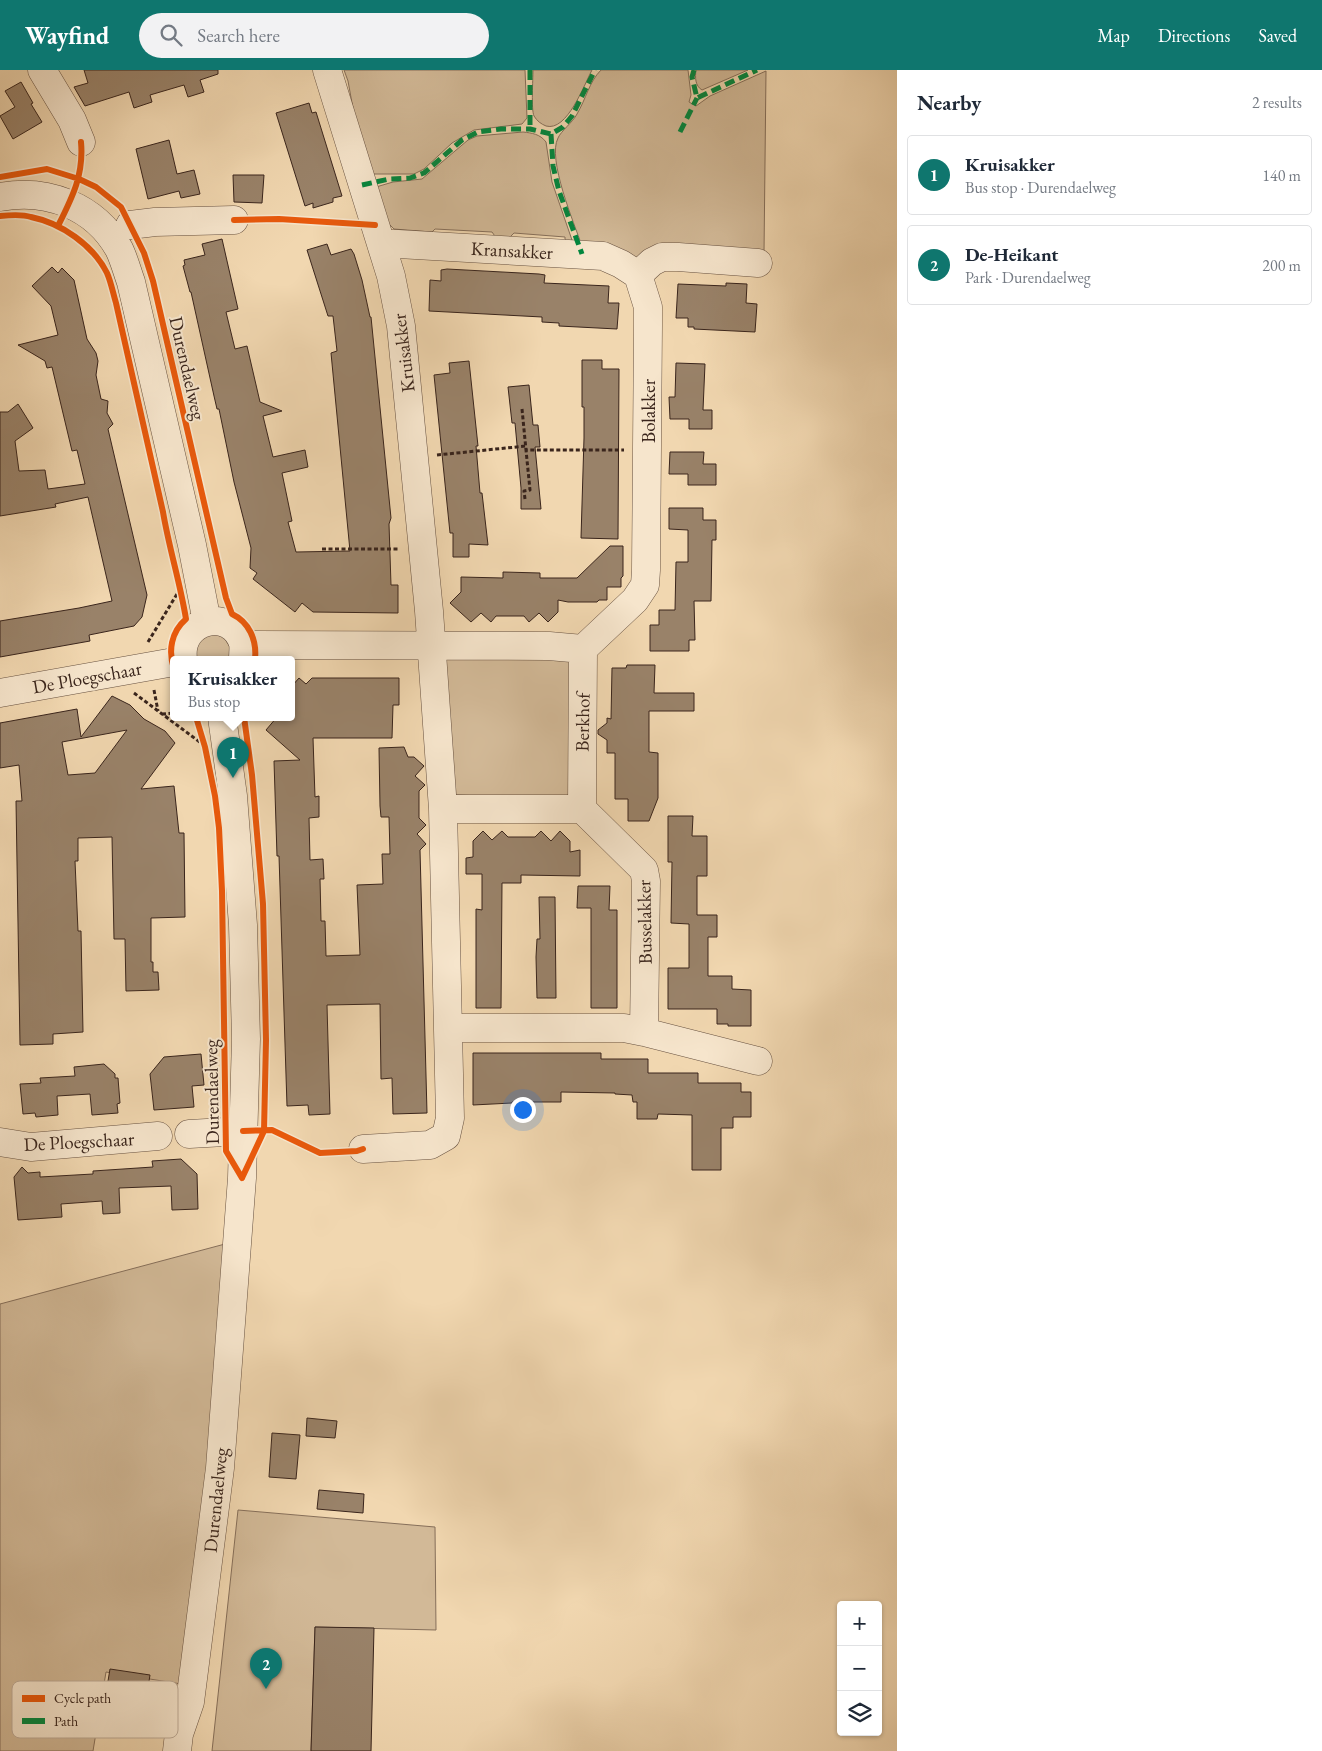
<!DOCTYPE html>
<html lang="en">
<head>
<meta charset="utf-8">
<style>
	:root { --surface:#fff; --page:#f2f2f3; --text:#1f2937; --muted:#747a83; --line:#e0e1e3; --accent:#0f766e }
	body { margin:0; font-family:"EB Garamond",serif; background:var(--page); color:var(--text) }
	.controls { position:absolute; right:15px; bottom:15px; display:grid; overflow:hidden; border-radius:5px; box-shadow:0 1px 4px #0004 }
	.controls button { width:45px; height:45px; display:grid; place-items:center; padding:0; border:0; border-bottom:1px solid var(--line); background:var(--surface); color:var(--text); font:25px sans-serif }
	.you { position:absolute; left:522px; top:1039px; width:18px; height:18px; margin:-12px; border:4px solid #fff; border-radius:50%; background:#1a73e8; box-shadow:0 0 0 8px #1a73e833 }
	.badge { display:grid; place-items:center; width:32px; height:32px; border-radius:50%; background:var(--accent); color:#fff; font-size:16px; font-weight:700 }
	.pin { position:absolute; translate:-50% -41px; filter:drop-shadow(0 1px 2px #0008) }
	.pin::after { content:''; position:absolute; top:26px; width:18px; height:15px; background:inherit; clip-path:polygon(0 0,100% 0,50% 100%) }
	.popup { position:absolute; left:170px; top:586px; width:125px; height:65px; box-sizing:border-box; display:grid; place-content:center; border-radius:5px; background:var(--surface); filter:drop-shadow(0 1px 4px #0005); font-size:16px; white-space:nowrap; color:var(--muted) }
	.popup b { font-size:19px; color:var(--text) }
	.popup::after { content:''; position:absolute; left:50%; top:100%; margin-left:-10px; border:10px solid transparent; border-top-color:var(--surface) }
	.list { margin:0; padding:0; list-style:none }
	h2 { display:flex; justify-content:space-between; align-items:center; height:65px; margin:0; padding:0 20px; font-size:21px }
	h2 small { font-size:16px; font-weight:400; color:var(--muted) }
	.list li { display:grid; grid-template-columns:32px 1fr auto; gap:15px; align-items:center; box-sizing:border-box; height:80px; margin:0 10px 10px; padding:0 10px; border:1px solid var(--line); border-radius:5px }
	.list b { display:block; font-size:19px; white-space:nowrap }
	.list p { margin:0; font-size:16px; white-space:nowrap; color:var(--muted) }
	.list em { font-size:16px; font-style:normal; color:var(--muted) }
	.icon { flex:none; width:28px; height:28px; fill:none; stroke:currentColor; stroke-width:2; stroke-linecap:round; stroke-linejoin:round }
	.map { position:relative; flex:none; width:897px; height:1681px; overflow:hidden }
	header { display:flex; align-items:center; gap:30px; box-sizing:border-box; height:70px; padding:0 25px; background:var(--accent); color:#fff }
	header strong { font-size:24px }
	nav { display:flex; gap:28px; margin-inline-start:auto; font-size:18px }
	.search { width:350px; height:45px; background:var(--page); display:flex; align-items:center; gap:12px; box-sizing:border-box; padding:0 18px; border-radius:28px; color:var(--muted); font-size:19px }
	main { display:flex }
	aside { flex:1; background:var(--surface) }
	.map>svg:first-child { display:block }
	.green { fill:#d2b997; stroke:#866f5a }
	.building { fill:#998269; stroke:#3a251c; fill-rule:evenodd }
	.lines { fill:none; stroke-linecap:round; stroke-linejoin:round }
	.minor-casing { stroke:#685241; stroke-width:29 }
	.path { stroke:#3a251c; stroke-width:3; stroke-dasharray:4 2.5; stroke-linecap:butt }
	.minor { stroke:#f6e5cc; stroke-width:28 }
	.quiet { stroke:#00873e; stroke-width:5; stroke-dasharray:10 5; stroke-linecap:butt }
	.cycleway-casing { stroke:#f6e5cc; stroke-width:9 }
	.cycleway { stroke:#e8590c; stroke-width:6 }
	.labels { text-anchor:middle; stroke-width:4; stroke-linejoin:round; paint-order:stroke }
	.street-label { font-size:19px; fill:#3a251c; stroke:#f6e5cc }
	.key { fill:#f6e5cc; stroke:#beab97; stroke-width:1 }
	.key-label { font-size:14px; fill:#3a251c }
</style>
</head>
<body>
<header>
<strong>Wayfind</strong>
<div class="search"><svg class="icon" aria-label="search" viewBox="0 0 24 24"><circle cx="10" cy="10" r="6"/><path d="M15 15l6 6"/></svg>Search here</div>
<nav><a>Map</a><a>Directions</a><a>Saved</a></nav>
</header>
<main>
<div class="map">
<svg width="897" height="1681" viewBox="0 0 897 1681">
	<rect width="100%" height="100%" fill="#f1d7b0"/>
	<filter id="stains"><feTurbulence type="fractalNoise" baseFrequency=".004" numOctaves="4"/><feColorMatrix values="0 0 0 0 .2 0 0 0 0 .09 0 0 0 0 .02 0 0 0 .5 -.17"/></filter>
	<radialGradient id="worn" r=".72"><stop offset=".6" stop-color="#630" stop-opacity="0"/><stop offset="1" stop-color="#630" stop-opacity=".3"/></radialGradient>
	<!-- green -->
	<path class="green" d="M344,0H525L527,48L522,54L474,60L452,73L424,99L414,104H365L348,11Z
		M533,0H592C584,15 567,62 546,56C541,54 537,51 534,46C531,39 533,10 533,0Z
		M601,0H688L691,25L689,32L696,36L710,26L766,1L764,183L644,190L582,176C574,153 547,89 558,68C561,61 573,52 577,44C586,29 589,12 601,0Z
		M696,0H748L702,20C695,16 695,7 696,0Z
		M523,62C532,63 540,64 546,72L552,112L573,173L571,175L565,169V167L514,163L508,169H497L492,162L435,159L432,162L394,159L388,153L376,117L393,112L422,109L468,70L477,66Z
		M210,563L224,567L231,579L230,589H195L198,571Z
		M560,584L574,595L569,724L563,729L456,725L452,720L445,591L449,588Z
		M225,1174L208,1389L181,1614L106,1602L93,1681H0V1234Z
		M238,1440L435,1457L436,1560L315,1557L311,1681H212Z"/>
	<!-- building -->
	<path class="building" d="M84,0H218V4L200,10L204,22L188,27L184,15L150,25L152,32L134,38L129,22L85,36L74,17L88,13Z
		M21,12L33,33L31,34L42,52L13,69L0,46L15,37L5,21Z
		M309,33L312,43L316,42L342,126L333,128V132L313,138V133L305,136L276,43Z
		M169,70L177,104L194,100L200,124L181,128L179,121L148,129L136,79Z
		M233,105H264L262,133L234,132Z
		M222,169L238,239L226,242L235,279L247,276L260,332L282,341L263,346L273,387L305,380L308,397L282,403L292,451L288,452L296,482L350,481L331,283L337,281L333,246H328L307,180L327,174L331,185L351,179L354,184L362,210L370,247H371L391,448L389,454L391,515H398V543L313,542L302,533L295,542L253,509L257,503L250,498L251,478L234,412L219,339H217L214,326L191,222H190L183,196L185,195L184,190L205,185L202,174Z
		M52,197L58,203L62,198L74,210L87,269L96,283L98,291L96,305L101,329L108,331L107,343L113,354L108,359L147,525L142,547L134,556L89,565L90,571L0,587V551L79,538L112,531L88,427L55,434L56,437L0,446V342H8L18,334L33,358L15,371L19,401L45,400L48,419L85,414L77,380L72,381L52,297L47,298L45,291L18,275L58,265L51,236L32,216Z
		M447,199L539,204L545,205L544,213L609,216L608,233H619L617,259L559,256V253L542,252V247L429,241L430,210L441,211V200Z
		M726,213L747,214L746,233L757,234L755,262L694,259V257H688V248H676L678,214L726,216Z
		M582,290H602V299H619L618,469L581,468L584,368V337H582Z
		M469,291L478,376H476L480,423H482L488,475L469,474V487H453V463H450L434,305L450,303L449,293Z
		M676,293L705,294L703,340H712V359H689V349H670L669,327H675Z
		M529,315L533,355H538L540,377H535L541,439H521V418L515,353H512L508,317Z
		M670,382H704L703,394H716V415H688V404H669Z
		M669,438H703V450H716V470H712L711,531H694L695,570H689V581H650V555H659V540H675L676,492H688V460L669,459Z
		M610,476H623V506L621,508V517H607V530H599L597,532H568L558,530V542L548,552L539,543L529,552L524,546H496L491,552L481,543L471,552L450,533L461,522V507L503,508V502L540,503V508H577Z
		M627,595H655L654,623H694V641H649V682L658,683V728L649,751H628V729H615V683H607V670L598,664V660L607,653V648L611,649L612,598H626Z
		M299,608L306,614L312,608H399V635H393L392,668H313L315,727L319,726V747L309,748L310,790L323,789L324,809H320L321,851H325L326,886L360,885L357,815L383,814L382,784H390L389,747H381L380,736L379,678L404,677L408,687H414L424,696L415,706L425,715L419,721V748L426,755L417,764L426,774L420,780L427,1043L393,1044L392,1008L381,1009L380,934L327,935L330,1044L309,1045L308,1035L287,1036L279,786H277L274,691L300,690L266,660L277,647H292V616Z
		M112,626L130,635L144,649L165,661L175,673L141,719L174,716L179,763H184L185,847L151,848V892H153V902H158L159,920L126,921L125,869H114L112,767L78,768V791H75L78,861H81L83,962L53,964V974L20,975L16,731H22L19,695L0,698V653L77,639L81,667ZM127,660L95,703L68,705L62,672Z
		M668,746H693L692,766H707V806H697V845H717V867H708V906H732V919L751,920V956H728V954H717V939H668V898H689V854L671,853L672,792H668Z
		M483,761L492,770L502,761L508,767H535L541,761L551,771L560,761L570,771V782L580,780V806L521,805V813H502L501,938H476V839L482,840V804H466V788L473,787V771Z
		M578,816H610L609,840H617V938H591V838H577Z
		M539,827H555L556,928H537L536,887L537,869H540Z
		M473,983H601V989H648V1003H698V1013H741V1022H751V1047H733V1058H721V1100H692V1045L658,1044L657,1049H637V1032H633L632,1025L615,1024V1023L561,1022V1032H512V1033L473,1035Z
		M201,984L204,1015L192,1016L194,1037L154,1040L150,1004L164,987Z
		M104,994L115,1004V1008H118L120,1033L117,1034L118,1043L92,1045L90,1024L57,1026L58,1045L36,1047L35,1043L23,1044L20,1014L41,1013L40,1008L75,1006L74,997Z
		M181,1089L197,1104L198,1139L172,1140L171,1116L119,1118L120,1143L103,1144L102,1131L61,1134L62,1147L18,1150L14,1107L22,1097L28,1103L40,1102V1107L93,1104V1101L153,1097L152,1091Z
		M307,1348L337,1351L335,1368L306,1366Z
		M272,1363L300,1365L296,1409L269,1407Z
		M319,1420L364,1424L363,1443L317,1439Z
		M315,1557L374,1558L371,1681H311Z
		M110,1599L150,1605L145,1636L105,1629Z"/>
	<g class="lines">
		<!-- minor casing -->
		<g class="minor-casing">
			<path id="minor" d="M42,0L72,50L81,72
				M327,0L391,206L401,256L429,541L443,739L450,1048L446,1066L430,1075L363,1079
				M0,127C47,118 95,136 119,179C124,189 127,201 131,212L192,475L207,552
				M130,155L155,152L234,150
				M381,173L603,186L621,194L638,205
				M244,575L549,576L583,579L582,739H443
				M583,579L635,530L645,515L646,500L648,255V237L638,205L652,192L662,187H678L758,193
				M183,589C178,549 231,536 243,573C244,578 243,584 243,589
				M0,623L174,592
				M582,739L644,800L646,811L644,962
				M449,958H624L644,962L758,991
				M189,1064L243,1061
				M0,1072L31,1077L158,1066
				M177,1681L179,1664L190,1632L220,1398L242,1108L246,969L243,855L233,726L222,647"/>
		</g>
		<!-- path -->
		<path class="path" d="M522,339L526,380H624
			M437,385L526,376
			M525,429L524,421L530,420L526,380
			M322,479H399
			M148,572L177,524
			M154,620L158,641
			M134,623L201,673
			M162,644L174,643"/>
		<!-- minor -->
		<use href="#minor" class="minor"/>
		<!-- quiet -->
		<path class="quiet" d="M530,0V59
			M694,0L692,7L697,28L757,0
			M680,62L697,28
			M551,64L553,96L559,121L582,184
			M362,115L389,109L410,108L424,103L462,70L478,62L501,59H530L551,64L563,57L572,46L595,0"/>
		<!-- cycleway casing -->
		<g class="cycleway-casing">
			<path id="cycleway" d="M0,107L47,99L79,109L96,117L121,137L144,183L153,211L226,528L232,544C249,552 257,570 255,589
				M0,146C10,145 22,144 31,147C61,153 93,175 107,203C111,212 113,223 116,233L163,442C169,478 180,512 186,549C171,562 168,581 174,599
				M234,150L279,149L375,155
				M58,156C72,128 84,105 81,72
				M196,647L205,677L215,726L219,758L222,821L226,1081L242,1108
				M243,1061L272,1060L320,1083L357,1081L363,1079
				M242,1108L264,1061L266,970L263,834L252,705L244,647"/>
		</g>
		<!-- cycleway -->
		<use href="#cycleway" class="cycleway"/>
	</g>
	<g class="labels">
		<!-- street labels -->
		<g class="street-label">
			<text transform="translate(512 180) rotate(3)" y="7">Kransakker</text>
			<text transform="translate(403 283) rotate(-97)" y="7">Kruisakker</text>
			<text transform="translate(188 298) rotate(77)" y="7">Durendaelweg</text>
			<text transform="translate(648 341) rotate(-90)" y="7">Bolakker</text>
			<text transform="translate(87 607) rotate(-10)" y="7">De Ploegschaar</text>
			<text transform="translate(582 652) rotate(-89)" y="7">Berkhof</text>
			<text transform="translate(644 852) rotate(-91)" y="7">Busselakker</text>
			<text transform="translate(211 1022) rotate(-91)" y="7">Durendaelweg</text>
			<text transform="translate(79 1071) rotate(-3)" y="7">De Ploegschaar</text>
			<text transform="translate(215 1430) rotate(-84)" y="7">Durendaelweg</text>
		</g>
	</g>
	<!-- legend -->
	<rect x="12" y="1611" width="166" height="57" rx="8" class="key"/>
	<rect x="22" y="1625" width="23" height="7" fill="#e8590c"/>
	<rect x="22" y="1648" width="23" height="6" fill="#00873e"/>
	<g class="key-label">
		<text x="54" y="1633">Cycle path</text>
		<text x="54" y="1656">Path</text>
	</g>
	<rect width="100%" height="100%" filter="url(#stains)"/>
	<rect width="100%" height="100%" fill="url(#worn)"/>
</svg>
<div class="controls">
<button>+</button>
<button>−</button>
<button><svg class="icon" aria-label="layers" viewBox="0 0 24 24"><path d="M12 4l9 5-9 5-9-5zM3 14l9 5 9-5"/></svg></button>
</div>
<div class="you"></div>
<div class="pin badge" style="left:233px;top:708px">1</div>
<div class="popup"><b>Kruisakker</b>Bus stop</div>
<div class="pin badge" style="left:266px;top:1619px">2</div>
</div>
<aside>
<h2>Nearby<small>2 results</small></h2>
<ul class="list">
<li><span class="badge">1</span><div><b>Kruisakker</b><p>Bus stop · Durendaelweg</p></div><em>140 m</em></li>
<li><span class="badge">2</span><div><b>De-Heikant</b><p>Park · Durendaelweg</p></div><em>200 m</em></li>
</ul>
</aside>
</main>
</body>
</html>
